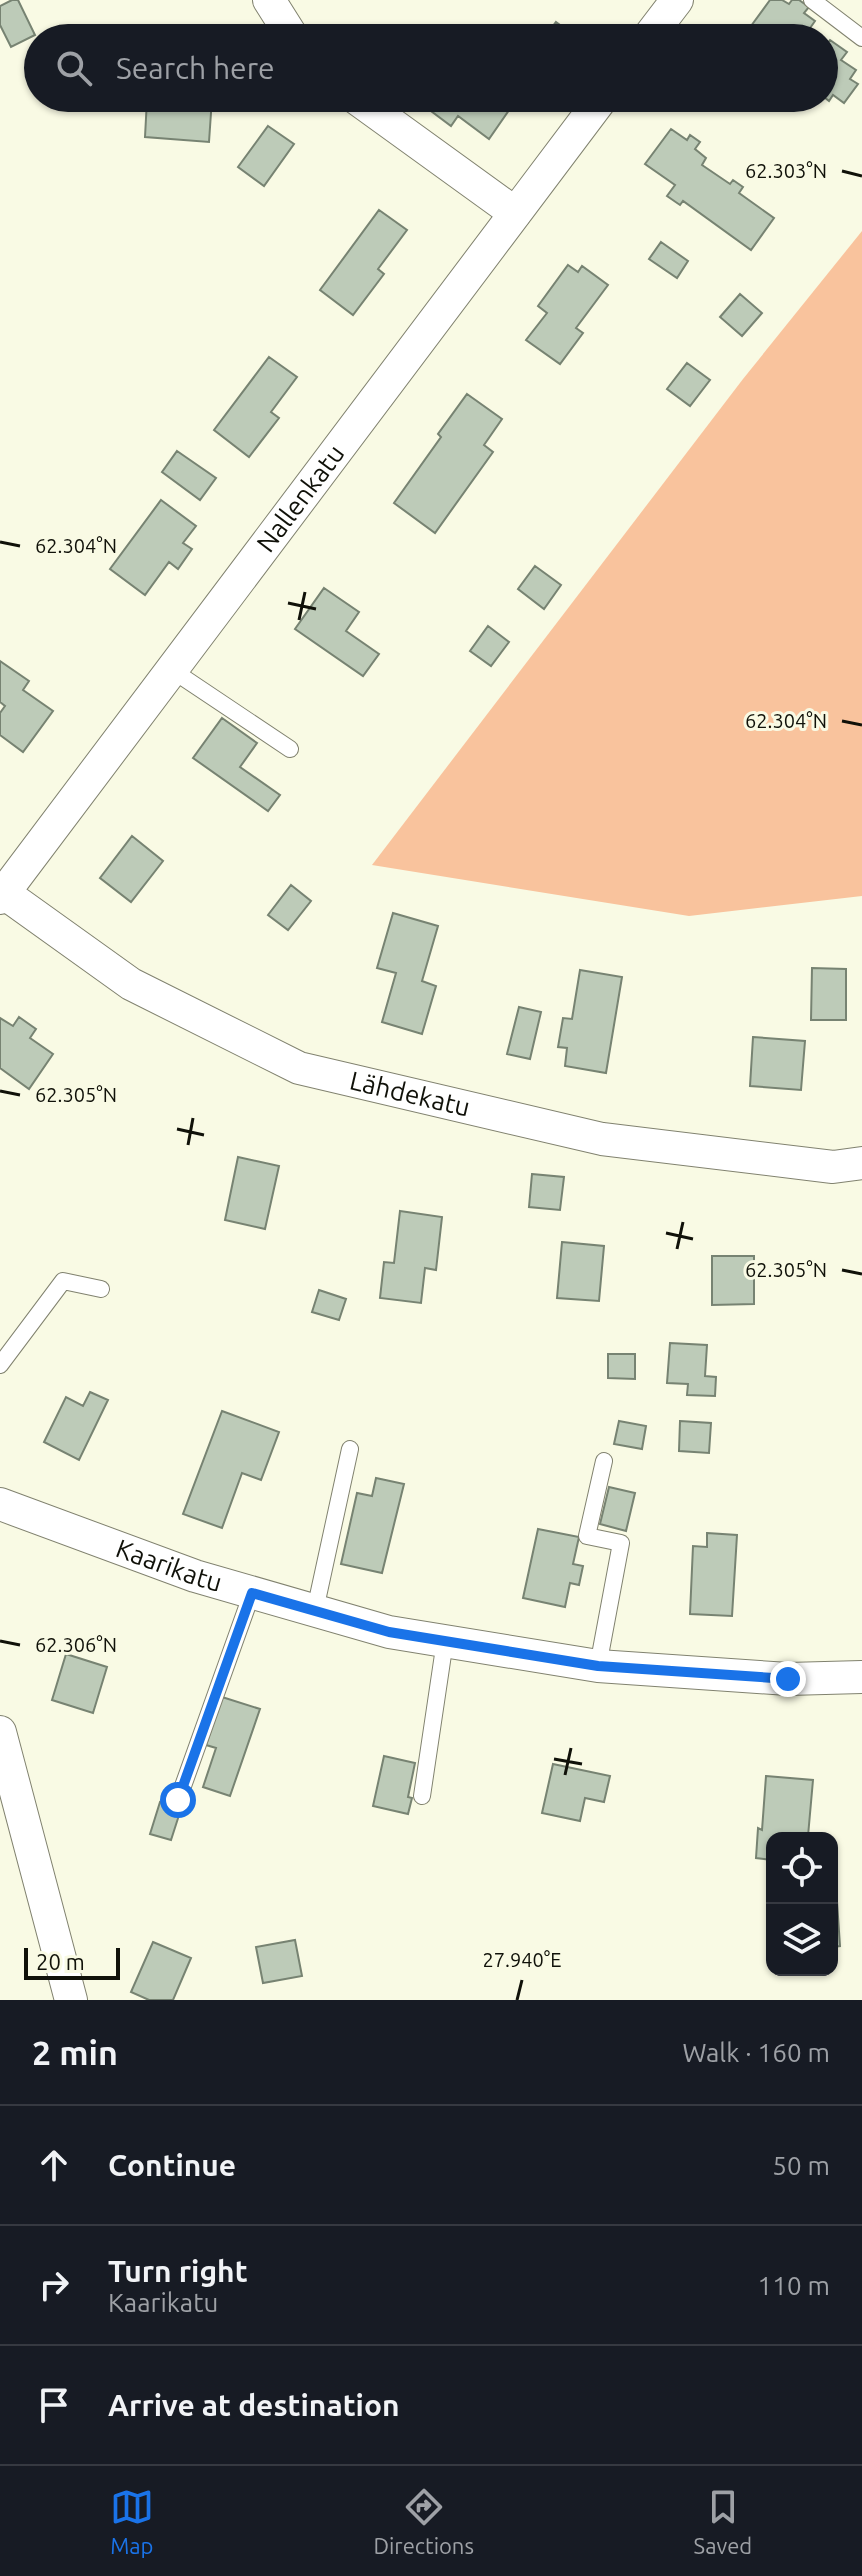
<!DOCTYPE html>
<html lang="en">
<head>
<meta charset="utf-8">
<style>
	:root { --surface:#171b24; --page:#20242c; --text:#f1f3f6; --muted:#9ea1a6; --line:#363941; --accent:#1a73e8 }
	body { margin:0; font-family:Ubuntu,sans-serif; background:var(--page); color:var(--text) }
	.controls { position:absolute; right:24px; bottom:24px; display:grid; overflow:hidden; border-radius:16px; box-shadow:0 2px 6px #0004 }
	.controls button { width:72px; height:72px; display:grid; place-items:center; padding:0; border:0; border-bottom:2px solid var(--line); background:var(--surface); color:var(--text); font:40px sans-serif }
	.scale { position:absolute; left:24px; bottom:20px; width:96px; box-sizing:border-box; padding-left:8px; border:4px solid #101109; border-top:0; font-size:22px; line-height:28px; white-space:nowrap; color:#101109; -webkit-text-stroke:6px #f9fae4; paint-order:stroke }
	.stop { position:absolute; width:24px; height:24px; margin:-18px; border:6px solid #1a73e8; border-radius:50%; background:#fff }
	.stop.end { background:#1a73e8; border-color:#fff; box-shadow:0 2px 8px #0008 }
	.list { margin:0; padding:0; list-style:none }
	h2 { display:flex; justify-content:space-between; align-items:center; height:104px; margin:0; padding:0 32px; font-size:34px }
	h2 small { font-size:26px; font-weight:400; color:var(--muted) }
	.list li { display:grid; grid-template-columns:52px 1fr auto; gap:24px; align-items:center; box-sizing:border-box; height:120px; padding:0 32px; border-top:2px solid var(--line) }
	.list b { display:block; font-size:30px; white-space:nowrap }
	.list p { margin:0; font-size:26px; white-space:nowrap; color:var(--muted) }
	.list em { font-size:26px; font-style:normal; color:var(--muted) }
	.icon { flex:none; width:44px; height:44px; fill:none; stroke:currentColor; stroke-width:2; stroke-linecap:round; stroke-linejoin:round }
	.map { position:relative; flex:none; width:862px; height:2000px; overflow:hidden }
	.search { position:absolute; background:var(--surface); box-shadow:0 2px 6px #0004; left:24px; right:24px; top:24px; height:88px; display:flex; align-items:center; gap:20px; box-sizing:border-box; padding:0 28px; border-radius:44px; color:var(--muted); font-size:30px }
	.sheet { height:464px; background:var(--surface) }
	nav { display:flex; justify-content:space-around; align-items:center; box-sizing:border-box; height:112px; border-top:2px solid var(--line); background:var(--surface); font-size:22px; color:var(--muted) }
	nav a { display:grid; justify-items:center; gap:4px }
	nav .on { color:var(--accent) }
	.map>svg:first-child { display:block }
	.green { fill:#f9c39d }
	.building { fill:#bdcbb8; stroke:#778372; stroke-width:2 }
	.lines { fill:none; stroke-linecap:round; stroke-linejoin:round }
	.service-casing { stroke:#81826f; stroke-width:18 }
	.minor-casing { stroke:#81826f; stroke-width:34 }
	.service { stroke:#fff; stroke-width:16 }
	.minor { stroke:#fff; stroke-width:32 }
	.route { stroke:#1a73e8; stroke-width:10 }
	.ticks { fill:none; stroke:#101109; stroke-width:3 }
	.labels { text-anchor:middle; stroke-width:6; stroke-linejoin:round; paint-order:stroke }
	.street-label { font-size:26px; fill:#101109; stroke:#f9fae4 }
	.ticks-label { font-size:20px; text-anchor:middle; fill:#101109; stroke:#f9fae4; stroke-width:6; stroke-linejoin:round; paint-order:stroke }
</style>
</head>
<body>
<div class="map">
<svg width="862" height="2000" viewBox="0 0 862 2000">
	<rect width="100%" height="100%" fill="#f9fae4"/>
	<!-- green -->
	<path class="green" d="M862,231V896L689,916L372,865L743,379Z"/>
	<!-- building -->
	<path class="building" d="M12,0H18L35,35L11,47L0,25V6Z
		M770,0H782L789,4L792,0H799L809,7L804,13L815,21L808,31L817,38H767L751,26Z
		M556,22L578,38H544Z
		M830,40L847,52L841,60L856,70L850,79L858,84L844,103L833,95L829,101L824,97V43L826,45Z
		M175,98H212L209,142L145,137L147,99L174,101Z
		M435,98H502L512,106L489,139L458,116L451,126L431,111L439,101Z
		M268,126L294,144L264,186L238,167Z
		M671,129L687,140L690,135L700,142L695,149L706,158L702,165L730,184L733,180L743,187L739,193L774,218L751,250L683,201L680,205L667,196L675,185L645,164Z
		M379,210L407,230L378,269L384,274L353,315L320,290Z
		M661,242L688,261L677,278L649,259Z
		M568,265L578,272L582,266L608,285L576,328L583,333L560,364L526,340L547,313L538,306Z
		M740,294L762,313L742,336L720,317Z
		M269,357L297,377L271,412L279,418L249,457L214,430Z
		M687,363L710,380L690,406L667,389Z
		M467,394L502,419L484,445L493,452L435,533L394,503L441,437L438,434Z
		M177,451L216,478L200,500L162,472Z
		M161,500L196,526L183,543L192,549L178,569L169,562L145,595L110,569Z
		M535,566L561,585L544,609L518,589Z
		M324,588L359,612L346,631L379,654L363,676L295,629Z
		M488,626L509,642L491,666L470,651Z
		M0,661L29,681L23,690L53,711L23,752L0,735V713L5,706L0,702Z
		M222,718L257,743L240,767L280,795L268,811L193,758Z
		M132,836L163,861L131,902L100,878Z
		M291,885L311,901L288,930L268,915Z
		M393,913L438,926L422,981L436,986L422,1034L382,1022L396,973L377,968Z
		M812,968L846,969V1020H811Z
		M580,970L622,977L606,1073L565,1066L567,1048L558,1047L563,1018L572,1019Z
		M519,1007L541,1012L530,1059L507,1054Z
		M19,1017L36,1029L30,1038L53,1054L29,1089L0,1068V1018L13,1026Z
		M753,1037L805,1041L801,1090L750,1086Z
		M238,1157L279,1166L265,1229L225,1220Z
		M532,1174L564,1177L560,1210L529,1207Z
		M400,1211L442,1217L436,1270L425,1268L421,1303L380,1298L384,1262L394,1263Z
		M562,1242L604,1246L599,1301L557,1298Z
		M712,1256H754V1304L712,1305Z
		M319,1290L346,1299L339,1320L312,1312Z
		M670,1343L707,1345L705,1376L716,1377L715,1396L687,1395L688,1384L667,1383Z
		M608,1354H635V1379L608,1378Z
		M90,1392L108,1400L79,1460L44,1442L66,1397L83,1406Z
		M222,1411L279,1432L261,1480L242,1473L222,1528L183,1514Z
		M619,1421L646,1426L642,1449L614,1444Z
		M680,1421L711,1423L709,1453L679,1451Z
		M376,1478L404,1484L382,1573L341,1564L357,1493L372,1496Z
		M609,1487L635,1493L626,1531L600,1524Z
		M538,1529L579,1537L573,1564L583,1566L579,1585L570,1583L565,1607L523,1598Z
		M707,1533L737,1535L732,1616L690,1614L693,1546L707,1547Z
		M66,1654L107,1667L93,1713L52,1700Z
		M222,1697L260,1709L230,1796L203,1787L216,1748L206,1745Z
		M384,1756L415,1763L408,1797L412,1798L408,1814L373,1806Z
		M553,1764L610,1776L604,1802L585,1798L580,1821L542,1813Z
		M766,1776L813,1780L808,1836L772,1838V1860L756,1858L758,1828L762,1830Z
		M160,1802L181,1809L171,1840L150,1834Z
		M832,1902H837L840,1946L832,1947Z
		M295,1940L302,1976L263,1983L256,1947Z
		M153,1942L191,1958L173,2000H149L131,1992Z"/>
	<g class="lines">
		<!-- service casing -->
		<g class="service-casing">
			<path id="service" d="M812,0L862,38
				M172,670L290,749
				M0,1365L63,1281L101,1289
				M315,1610L350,1449
				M598,1666L621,1543L587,1536L604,1461
				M422,1796L445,1641
				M178,1800L252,1593"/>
		</g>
		<!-- minor casing -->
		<g class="minor-casing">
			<g id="minor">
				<path d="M269,0L293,38"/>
				<path d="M648,38L677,0"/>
				<path d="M356,98L515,213"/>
				<path id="s1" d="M4,893L131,984L299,1068L602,1139L833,1167L862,1163"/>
				<path id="s2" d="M0,898L602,98"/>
				<path id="s3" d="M0,1504L195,1576L389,1632L598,1666L788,1679L862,1677"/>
				<path d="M0,1732L71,2000"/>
			</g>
		</g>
		<!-- service -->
		<use href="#service" class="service"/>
		<!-- minor -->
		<use href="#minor" class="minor"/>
	</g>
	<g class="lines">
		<!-- route -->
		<path class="route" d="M178,1800L252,1593L389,1632L598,1666L788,1679"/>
	</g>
	<!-- ticks -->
	<path class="ticks" d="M842,171L862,176M0,542L20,546M288,603L316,609M299,620L305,592M842,721L862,725M0,1091L20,1095M177,1129L204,1135M188,1145L193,1118M666,1233L693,1239M677,1249L683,1222M842,1270L862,1274M0,1641L20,1645M554,1759L582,1764M565,1775L571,1748M517,2000L522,1980"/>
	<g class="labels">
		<!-- street labels -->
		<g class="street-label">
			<text dy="9" stroke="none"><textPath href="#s2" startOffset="500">Nallenkatu</textPath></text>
			<text dy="9" stroke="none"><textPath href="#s1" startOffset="458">Lähdekatu</textPath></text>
			<text dy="9" stroke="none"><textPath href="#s3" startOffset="180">Kaarikatu</textPath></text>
		</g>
	</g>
	<g class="ticks-label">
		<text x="786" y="178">62.303°N</text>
		<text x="76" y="553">62.304°N</text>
		<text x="786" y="728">62.304°N</text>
		<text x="76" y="1102">62.305°N</text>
		<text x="786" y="1277">62.305°N</text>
		<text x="76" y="1652">62.306°N</text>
		<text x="522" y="1967">27.940°E</text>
	</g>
</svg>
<div class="controls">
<button><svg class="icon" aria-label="locate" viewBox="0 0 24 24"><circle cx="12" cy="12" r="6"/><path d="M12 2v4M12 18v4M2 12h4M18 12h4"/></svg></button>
<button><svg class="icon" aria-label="layers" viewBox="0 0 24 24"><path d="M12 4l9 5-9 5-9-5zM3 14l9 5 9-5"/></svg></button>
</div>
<div class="scale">20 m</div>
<div class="stop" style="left:178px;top:1800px"></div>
<div class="stop end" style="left:788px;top:1679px"></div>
<div class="search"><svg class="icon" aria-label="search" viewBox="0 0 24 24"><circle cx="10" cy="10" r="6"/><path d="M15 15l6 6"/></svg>Search here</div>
</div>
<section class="sheet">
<h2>2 min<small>Walk · 160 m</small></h2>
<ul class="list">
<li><svg class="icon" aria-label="ahead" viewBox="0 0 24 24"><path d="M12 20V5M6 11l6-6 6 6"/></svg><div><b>Continue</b></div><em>50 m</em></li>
<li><svg class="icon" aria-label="right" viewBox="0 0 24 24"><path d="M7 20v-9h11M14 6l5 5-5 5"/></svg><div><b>Turn right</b><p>Kaarikatu</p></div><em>110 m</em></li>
<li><svg class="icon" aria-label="arrive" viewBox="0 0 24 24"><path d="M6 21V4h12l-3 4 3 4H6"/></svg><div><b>Arrive at destination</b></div></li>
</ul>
</section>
<nav>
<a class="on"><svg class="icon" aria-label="map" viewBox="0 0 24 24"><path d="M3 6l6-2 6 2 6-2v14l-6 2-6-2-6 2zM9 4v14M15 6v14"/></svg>Map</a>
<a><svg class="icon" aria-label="directions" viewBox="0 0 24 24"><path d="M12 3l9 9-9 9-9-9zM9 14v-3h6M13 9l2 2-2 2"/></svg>Directions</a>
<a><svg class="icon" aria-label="saved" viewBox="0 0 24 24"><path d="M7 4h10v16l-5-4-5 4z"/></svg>Saved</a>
</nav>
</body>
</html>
